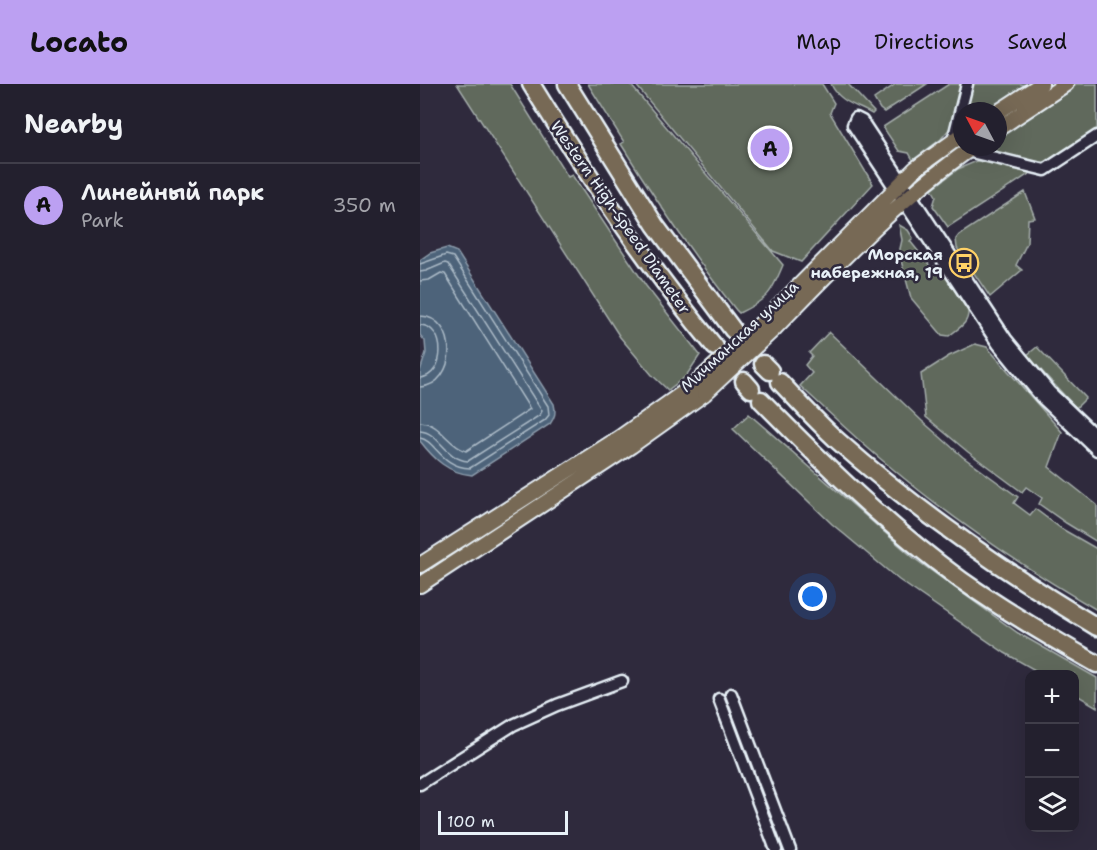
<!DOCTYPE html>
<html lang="en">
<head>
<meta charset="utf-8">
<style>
	:root { --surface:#23202e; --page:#2f2d3a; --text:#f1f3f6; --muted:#a3a3aa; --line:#403e4a; --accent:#bca0f2 }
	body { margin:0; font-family:"Shantell Sans",sans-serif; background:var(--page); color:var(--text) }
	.controls { position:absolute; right:18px; bottom:18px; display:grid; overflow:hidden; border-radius:12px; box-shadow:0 6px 24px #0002 }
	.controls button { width:54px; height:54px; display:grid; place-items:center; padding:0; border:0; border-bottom:2px solid var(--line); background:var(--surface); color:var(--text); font:30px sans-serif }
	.compass { position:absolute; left:533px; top:18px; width:54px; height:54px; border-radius:50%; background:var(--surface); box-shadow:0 6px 24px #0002; rotate:311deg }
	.scale { position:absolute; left:18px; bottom:15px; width:130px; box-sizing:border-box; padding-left:6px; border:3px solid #e8f1f8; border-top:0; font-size:16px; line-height:21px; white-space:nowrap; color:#e8f1f8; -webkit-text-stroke:4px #2f2a3d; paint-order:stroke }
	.you { position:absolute; left:393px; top:513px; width:21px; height:21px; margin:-15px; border:4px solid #fff; border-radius:50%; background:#1a73e8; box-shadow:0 0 0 9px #1a73e833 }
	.badge { display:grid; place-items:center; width:39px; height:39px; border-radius:50%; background:var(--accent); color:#111; font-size:20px; font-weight:700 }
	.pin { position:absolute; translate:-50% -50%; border:3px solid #fff; box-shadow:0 2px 6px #0006 }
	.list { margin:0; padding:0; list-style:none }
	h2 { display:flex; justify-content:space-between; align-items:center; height:78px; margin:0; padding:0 24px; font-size:26px }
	h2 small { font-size:20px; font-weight:400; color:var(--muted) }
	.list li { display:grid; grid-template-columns:39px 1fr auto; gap:18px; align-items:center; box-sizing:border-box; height:84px; padding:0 24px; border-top:2px solid var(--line) }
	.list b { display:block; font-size:22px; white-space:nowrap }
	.list p { margin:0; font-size:20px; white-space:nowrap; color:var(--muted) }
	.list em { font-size:20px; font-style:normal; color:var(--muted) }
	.icon { flex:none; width:33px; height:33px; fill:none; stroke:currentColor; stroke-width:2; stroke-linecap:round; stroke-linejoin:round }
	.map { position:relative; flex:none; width:677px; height:766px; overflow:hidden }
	header { display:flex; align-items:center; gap:36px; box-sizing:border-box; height:84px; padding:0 30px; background:var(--accent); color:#111 }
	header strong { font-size:28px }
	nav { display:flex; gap:33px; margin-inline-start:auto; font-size:21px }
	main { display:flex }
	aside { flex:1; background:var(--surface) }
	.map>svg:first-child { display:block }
	.green { fill:#61695c; stroke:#a4adaa; stroke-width:1.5 }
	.water { fill:#4e647a; stroke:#8c9cac; stroke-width:1.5 }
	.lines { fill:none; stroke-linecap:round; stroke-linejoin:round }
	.shore { stroke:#aab9c6; stroke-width:1.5 }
	.minor-casing { stroke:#e8f1f8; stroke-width:15 }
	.major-casing { stroke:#e8f1f8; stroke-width:18 }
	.highway-casing { stroke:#e8f1f8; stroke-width:21 }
	.minor { stroke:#2f2a3d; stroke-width:10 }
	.major { stroke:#776954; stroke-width:14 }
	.highway { stroke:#776954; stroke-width:16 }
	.major-bridge-casing { stroke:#e8f1f8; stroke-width:18; stroke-linecap:butt }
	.major-bridge { stroke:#776954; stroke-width:14 }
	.labels { text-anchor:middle; stroke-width:5; stroke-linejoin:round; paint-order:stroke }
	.street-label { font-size:16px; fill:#e8f1f8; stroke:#2f2a3d }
	.poi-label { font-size:16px; font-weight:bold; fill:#e8f1f8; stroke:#2f2a3d; text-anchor:end }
</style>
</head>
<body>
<header>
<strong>Locato</strong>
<nav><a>Map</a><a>Directions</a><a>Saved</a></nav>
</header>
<main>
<aside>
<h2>Nearby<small></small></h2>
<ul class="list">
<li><span class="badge">A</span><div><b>Линейный парк</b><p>Park</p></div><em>350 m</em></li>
</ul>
</aside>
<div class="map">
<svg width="677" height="766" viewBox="0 0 677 766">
	<rect width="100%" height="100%" fill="#2f2a3d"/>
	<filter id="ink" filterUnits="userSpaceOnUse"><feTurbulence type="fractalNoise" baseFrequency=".0167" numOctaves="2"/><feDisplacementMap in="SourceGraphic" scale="12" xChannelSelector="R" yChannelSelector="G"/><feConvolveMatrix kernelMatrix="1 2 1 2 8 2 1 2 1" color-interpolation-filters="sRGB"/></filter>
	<g filter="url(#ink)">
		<!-- green -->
		<path class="green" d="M37,0H90L148,93L152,91L226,202L280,271L266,292L248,306L232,291L200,253Z
			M168,0H210L363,181C351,210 348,215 319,229L316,226C274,173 237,118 201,60L204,58Z
			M215,0H402L414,19L410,29L453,100L381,178L353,167Z
			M411,0H428L454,28L452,30C436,21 419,18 411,0Z
			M476,0H507L464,28L460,25L454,15Z
			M529,0H541L530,44L521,55L493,76L489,69L479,67L463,43Z
			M551,0H611L567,27H545Z
			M656,0H677V46L627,78H613L568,67L567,63H578V54L600,37Z
			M557,77H568L608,87L609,90L528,143L513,122L516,112L512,105L538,85Z
			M605,108L615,134L608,135L607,159L596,181L602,186L570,213L537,164L536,155L539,151Z
			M479,141L488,146L493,154L490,157L511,183L519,182L548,227C549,240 538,244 529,252L522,251L491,214L479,169L482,156Z
			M409,248L502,337L543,373L598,413L594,419L610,431L615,425L642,445L677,465V526C603,483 533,436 468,381C437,356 409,328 380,302L392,289L385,281L392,272L389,269Z
			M555,260L567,263L642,348L629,383L677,421V458L646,439L619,420L622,414L606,403L602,408L548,368L506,333L501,290L529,272Z
			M617,263L666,314L656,324L607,271Z
			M329,330L495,475L598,549L677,594V623L655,610L654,590H622L585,569L479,496L412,440L313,345Z"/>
		<!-- water -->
		<path class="water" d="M27,164L37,168L134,320C136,329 135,333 130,340L52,391C28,389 14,375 0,357V287L6,269L5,257L0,251V176L10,169Z"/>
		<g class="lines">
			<!-- shore -->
			<path class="shore" d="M0,180L26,171L33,173L128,322L129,331L125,336L50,384C21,383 15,356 0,354
				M0,188L6,187L25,179L28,180L122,327L120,331L48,377C25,375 19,348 0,347
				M0,197L9,196L21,189L25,190L110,325L46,367C27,361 21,339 0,338
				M0,232C39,233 38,301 0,303
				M0,241C27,242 26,292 0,294"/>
			<!-- minor casing -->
			<g class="minor-casing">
				<path id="minor" d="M533,57L547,0
					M547,67L625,86L677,52
					M677,353L629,307L586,255L442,37L436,34L433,41L578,260L621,313L677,366
					M311,610L370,766
					M299,615L356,766
					M0,700L93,641L137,621L202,597"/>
			</g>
			<!-- major casing -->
			<g class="major-casing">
				<path id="major" d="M578,28L621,0
					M578,45L646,0
					M346,235L495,85L542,51
					M354,245C417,180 478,115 553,63
					M0,481L199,354L274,301
					M0,501L211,362L284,310"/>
			</g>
			<!-- highway casing -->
			<g class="highway-casing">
				<path id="highway" d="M111,0C167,91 227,181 295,263
					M147,0L235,141L313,246
					M343,280L350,287
					M324,297L331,305
					M360,298C379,318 397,338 418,357C498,428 585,488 677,543
					M341,316C404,380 468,443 541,496C585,527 631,554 677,580"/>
			</g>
			<!-- minor -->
			<use href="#minor" class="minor"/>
			<!-- major -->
			<use href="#major" class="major"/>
			<!-- highway -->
			<use href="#highway" class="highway"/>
			<!-- major-bridge casing -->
			<g class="major-bridge-casing">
				<path id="major-bridge" d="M274,301L346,235
					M284,310L354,245"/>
			</g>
			<!-- major-bridge -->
			<use href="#major-bridge" class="major-bridge"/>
		</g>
	</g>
	<!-- icons -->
	<defs>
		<g id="bus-ring" transform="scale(1.5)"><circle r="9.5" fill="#2f2a3d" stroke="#ffd166" stroke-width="1.5"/><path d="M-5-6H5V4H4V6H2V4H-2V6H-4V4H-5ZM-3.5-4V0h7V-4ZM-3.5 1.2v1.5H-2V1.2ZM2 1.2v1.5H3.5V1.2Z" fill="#ffd166"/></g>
	</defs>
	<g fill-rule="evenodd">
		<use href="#bus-ring" x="544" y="179"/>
	</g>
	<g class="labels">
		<!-- street labels -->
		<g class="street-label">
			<text transform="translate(201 133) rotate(55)" y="6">Western High-Speed Diameter</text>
			<text transform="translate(319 252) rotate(-43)" y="6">Мичманская улица</text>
		</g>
		<!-- poi labels -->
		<g class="poi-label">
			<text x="523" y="176">Морская<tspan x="523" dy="18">набережная, 19</tspan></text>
		</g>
	</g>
</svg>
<div class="controls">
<button>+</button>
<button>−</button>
<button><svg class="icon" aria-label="layers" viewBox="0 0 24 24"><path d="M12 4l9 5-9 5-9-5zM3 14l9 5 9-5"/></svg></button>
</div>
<svg class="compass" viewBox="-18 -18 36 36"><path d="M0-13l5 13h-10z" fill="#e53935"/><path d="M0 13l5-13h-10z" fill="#a3a3aa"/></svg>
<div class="scale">100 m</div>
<div class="you"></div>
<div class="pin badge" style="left:350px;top:64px">A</div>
</div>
</main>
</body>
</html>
